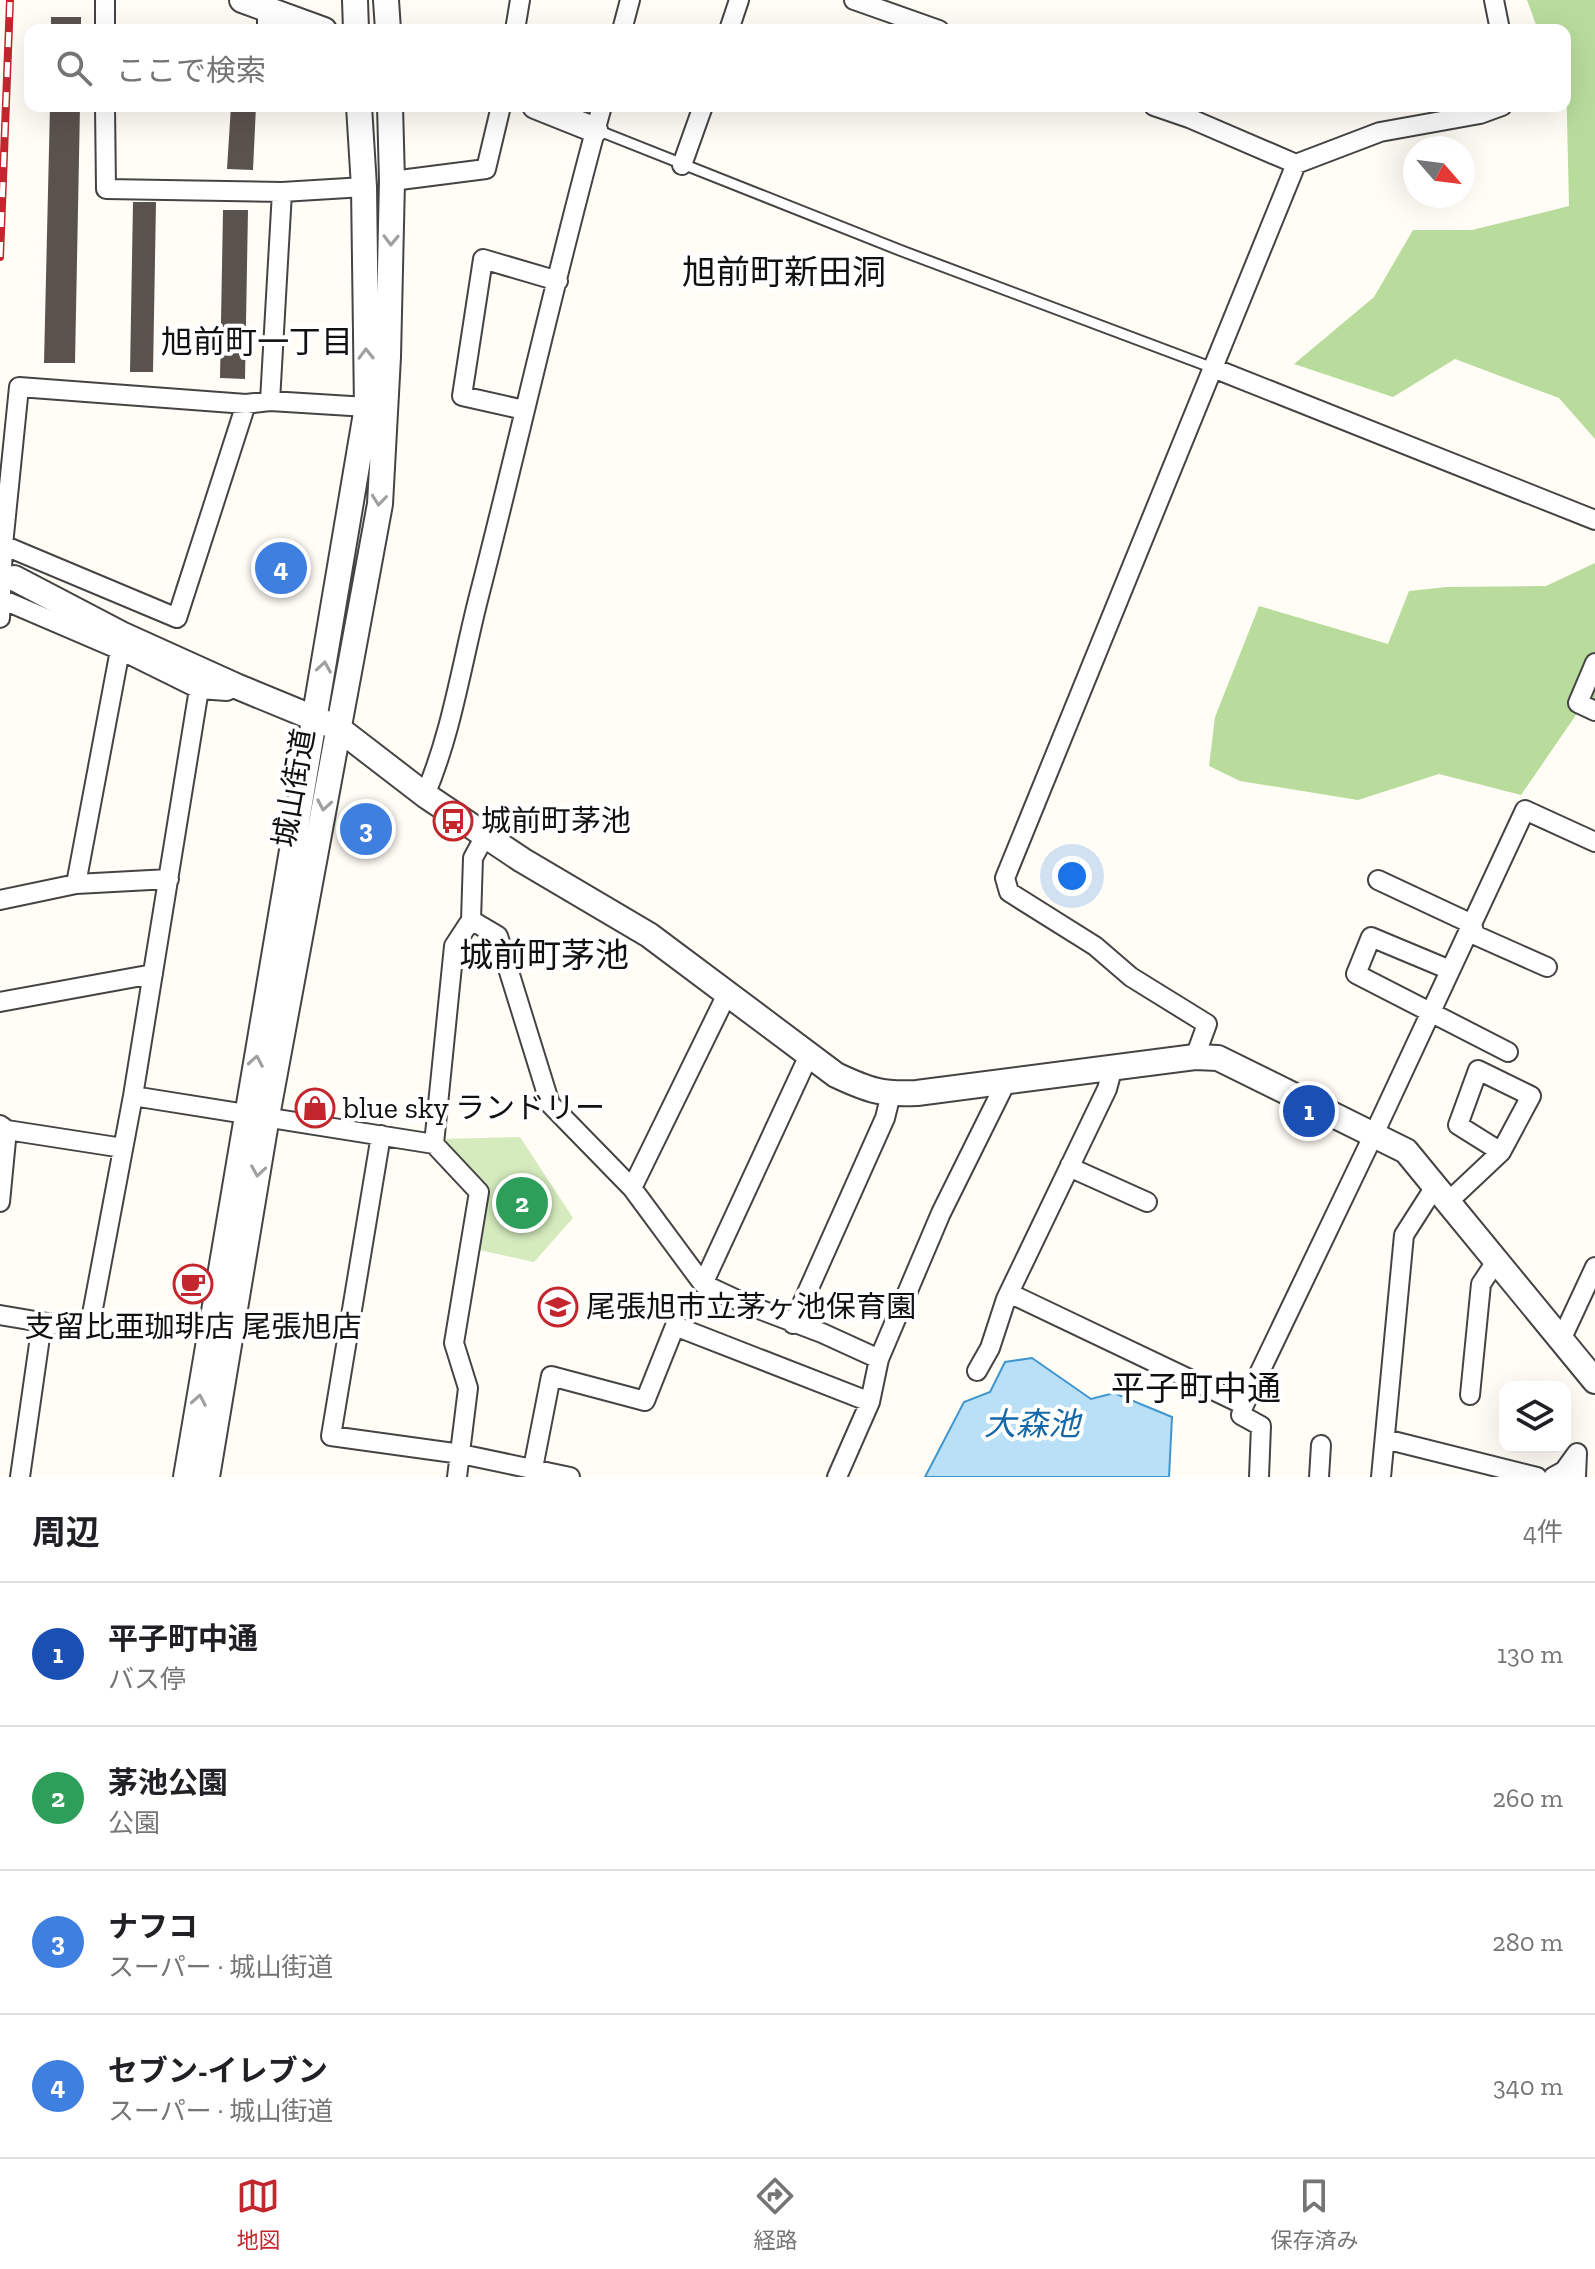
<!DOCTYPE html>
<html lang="ja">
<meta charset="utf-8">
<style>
body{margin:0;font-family:"Zilla Slab","Noto Sans JP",serif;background:#f2f2f2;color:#202124}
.controls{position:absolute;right:24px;bottom:24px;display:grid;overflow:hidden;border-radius:16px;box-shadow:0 8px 32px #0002}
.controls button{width:72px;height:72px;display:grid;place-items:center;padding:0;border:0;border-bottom:2px solid #e0e0e0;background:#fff;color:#202124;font:40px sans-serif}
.compass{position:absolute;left:1403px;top:136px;width:72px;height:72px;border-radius:50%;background:#fff;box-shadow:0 8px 32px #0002;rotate:118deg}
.you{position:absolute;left:1072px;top:876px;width:28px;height:28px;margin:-20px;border:6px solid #fff;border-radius:50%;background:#1a73e8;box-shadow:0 0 0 12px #1a73e833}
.badge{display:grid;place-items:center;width:52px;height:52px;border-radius:50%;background:#c4262e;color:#fff;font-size:26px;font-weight:700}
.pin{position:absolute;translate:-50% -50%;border:4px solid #fff;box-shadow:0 2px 8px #0006}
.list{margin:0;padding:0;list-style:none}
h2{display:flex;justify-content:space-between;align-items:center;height:104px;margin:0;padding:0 32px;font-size:34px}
h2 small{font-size:26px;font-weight:400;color:#757577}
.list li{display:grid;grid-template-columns:52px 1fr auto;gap:24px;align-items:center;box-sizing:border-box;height:144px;padding:0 32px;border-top:2px solid #e0e0e0}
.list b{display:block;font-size:30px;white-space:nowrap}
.list p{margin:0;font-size:26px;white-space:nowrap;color:#757577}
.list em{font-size:26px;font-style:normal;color:#757577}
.icon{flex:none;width:44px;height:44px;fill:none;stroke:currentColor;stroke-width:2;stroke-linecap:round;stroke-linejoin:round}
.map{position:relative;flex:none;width:1595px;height:1477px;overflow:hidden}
.search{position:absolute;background:#fff;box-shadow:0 8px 32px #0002;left:24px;right:24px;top:24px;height:88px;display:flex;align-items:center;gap:20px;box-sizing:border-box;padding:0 28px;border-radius:16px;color:#757577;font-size:30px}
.sheet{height:680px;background:#fff}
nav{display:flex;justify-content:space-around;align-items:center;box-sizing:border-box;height:112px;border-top:2px solid #e0e0e0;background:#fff;font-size:22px;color:#757577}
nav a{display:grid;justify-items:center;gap:4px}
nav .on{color:#c4262e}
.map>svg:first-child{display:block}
.green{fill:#d5ebbd}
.forest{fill:#b9dc9c}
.water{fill:#b9e0f7;stroke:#3f96cf;stroke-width:2}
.building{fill:#5a524d}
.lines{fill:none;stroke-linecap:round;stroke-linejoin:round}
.service-casing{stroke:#444;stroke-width:13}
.minor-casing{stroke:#444;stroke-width:22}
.tertiary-casing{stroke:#444;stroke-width:28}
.service{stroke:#fff;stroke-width:9}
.minor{stroke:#fff;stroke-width:18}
.tertiary{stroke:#fff;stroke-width:24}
.rail-casing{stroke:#c4262e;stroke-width:8}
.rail{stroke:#fff;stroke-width:5;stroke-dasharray:15;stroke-linecap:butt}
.oneway{stroke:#a0a0a0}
.labels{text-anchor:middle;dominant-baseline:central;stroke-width:8;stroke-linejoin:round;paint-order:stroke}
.street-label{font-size:30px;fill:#111;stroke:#fff}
.poi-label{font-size:30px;fill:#111;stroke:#fff;text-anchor:start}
.neighbourhood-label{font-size:32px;fill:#111;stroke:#fff}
.water-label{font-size:32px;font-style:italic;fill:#1768a6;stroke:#fff}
.quarter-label{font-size:34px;fill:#111;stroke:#fff}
</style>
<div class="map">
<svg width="1595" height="1477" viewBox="0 0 1595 1477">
<rect width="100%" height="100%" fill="#fffdf5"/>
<path class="green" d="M520,1137L573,1218L534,1262L475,1249L484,1188L440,1139Z"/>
<path class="forest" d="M1527,0H1595V439L1559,398L1455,359L1393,397L1294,364L1374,297L1413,230H1472L1569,206L1565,30H1538Z
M1595,563V719L1578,712L1521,795L1439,774L1358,800L1240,781L1209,766L1215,717L1259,606L1388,644L1409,591L1447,587L1546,586Z"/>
<path class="water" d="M1032,1358L1091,1399L1114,1393L1172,1417L1169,1477H925L964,1402L990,1392L1005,1362Z"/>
<path class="building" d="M51,17H81V30H51Z
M50,106H80L75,363H44Z
M231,106H256L253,170L227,169Z
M133,202H156L153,372H130Z
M223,210H248L245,379L220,378Z"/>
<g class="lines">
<g class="service-casing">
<path id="service" d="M597,130L902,251L1213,368"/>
</g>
<g class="minor-casing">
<path id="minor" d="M854,0L939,30
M1494,0L1500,30
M105,30V0
M267,30V10
M515,30L520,0
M622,30L630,0
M729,30L739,0
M105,106L106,189L282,192L364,187
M1154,106L1189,118L1296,164
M682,165L703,106
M392,181L486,169L501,106
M1213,368L1595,520
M270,401L282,192
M524,410L462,396L483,259L558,281
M3,545L177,618L246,404
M1,599L120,650L199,689L227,691L236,686
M0,618L3,545L19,387L246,404L270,401L367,407
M1595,663L1578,703L1595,711
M425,795C452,732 462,662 479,596C521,433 557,268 602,106
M1378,880L1472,924L1475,935L1547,967
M76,884L120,650
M0,900L76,884L169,879
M471,920L498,936L550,1104L632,1188L703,1284L748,1305L822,1333L879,1359
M1450,970L1371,937L1356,974L1508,1052
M0,1002L153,974
M1195,1057L1207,1024L1131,977L1095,946L1009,892L1005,878L1296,164L1380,132L1480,114L1502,106
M133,1096L434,1144L479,1192L454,1343L468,1388L457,1477
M0,1125L7,1130L123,1148
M381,1135L331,1436L461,1454L570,1477
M434,1144L454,946L471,920L473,858L485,836
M1070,1165L1078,1171L1147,1202
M632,1188L727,994
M1449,1201L1501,1152L1531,1096L1478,1070L1458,1125L1501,1152
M0,1202L7,1130
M703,1284L809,1055
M1009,1293L1244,1405
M0,1315L89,1330L133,1096L199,689
M793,1324L885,1118L891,1094
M1561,1340L1595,1267
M977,1371L990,1348L1006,1299L1107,1089L1110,1078L1109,1069
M1470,1395L1481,1284L1497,1260
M1385,1439L1537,1477
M533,1468L551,1376L645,1401L675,1326L870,1402
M20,1477L42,1323
M837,1477L870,1402L879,1359L941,1213L1006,1082
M1259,1477L1261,1426L1241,1415L1244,1405L1374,1134L1525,810L1595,842
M1319,1477L1321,1445
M1381,1477L1404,1235L1436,1185
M1553,1477L1564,1471L1577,1453L1576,1477"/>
</g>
<g class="tertiary-casing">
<path id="tertiary" d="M242,0L324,30
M355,0L356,30
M386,0L388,30
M535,106L595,130
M14,578L121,634L236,686L338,728L425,795L522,860L649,935L836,1075C868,1090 882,1095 917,1093L1195,1057L1218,1058L1406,1151L1595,1381
M186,1477L367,407L364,187L359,106
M207,1477L267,1116L380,504L388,357L392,181L390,106"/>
</g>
<use href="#service" class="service"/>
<use href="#minor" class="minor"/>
<use href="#tertiary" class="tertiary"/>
<g class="rail-casing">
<path id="rail" d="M0,257L10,0"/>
</g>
<use href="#rail" class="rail"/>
</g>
<defs><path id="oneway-chevron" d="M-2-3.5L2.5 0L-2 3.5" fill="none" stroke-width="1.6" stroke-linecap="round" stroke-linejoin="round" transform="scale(2)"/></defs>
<g class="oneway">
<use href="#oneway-chevron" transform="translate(391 240) rotate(91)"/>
<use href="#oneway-chevron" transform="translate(366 354) rotate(-91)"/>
<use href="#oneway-chevron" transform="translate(379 500) rotate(96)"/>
<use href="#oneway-chevron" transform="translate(324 667) rotate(-81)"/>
<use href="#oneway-chevron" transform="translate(324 805) rotate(100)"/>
<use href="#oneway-chevron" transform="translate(256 1061) rotate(-80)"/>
<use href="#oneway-chevron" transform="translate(258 1171) rotate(99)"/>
<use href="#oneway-chevron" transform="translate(199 1400) rotate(-80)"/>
</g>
<defs>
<g id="bus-ring" transform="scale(2)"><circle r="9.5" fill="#fff" stroke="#c4262e" stroke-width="1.5"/><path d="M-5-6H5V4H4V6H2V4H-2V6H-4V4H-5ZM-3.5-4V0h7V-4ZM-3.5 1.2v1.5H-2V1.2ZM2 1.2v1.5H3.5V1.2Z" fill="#c4262e"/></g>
<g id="shop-ring" transform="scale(2)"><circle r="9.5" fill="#fff" stroke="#c4262e" stroke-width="1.5"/><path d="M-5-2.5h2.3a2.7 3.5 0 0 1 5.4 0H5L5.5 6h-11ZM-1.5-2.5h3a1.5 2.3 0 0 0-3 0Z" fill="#c4262e"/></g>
<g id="cafe-ring" transform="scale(2)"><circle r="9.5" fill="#fff" stroke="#c4262e" stroke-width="1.5"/><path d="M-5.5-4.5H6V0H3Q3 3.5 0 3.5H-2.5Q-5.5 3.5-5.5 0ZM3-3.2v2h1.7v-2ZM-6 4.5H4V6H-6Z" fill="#c4262e"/></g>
<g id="school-ring" transform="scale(2)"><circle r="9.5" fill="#fff" stroke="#c4262e" stroke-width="1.5"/><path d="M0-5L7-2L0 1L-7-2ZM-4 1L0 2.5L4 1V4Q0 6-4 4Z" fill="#c4262e"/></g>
</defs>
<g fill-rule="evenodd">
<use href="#bus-ring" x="453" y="821"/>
<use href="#shop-ring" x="315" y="1108"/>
<use href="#cafe-ring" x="193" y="1284"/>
<use href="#school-ring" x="558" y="1307"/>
</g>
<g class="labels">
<g class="street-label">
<text transform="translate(294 788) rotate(-80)">城山街道</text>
</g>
<g class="poi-label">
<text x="481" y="821">城前町茅池</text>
<text x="343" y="1108">blue sky ランドリー</text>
<text x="586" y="1307">尾張旭市立茅ヶ池保育園</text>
<text x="193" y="1327" text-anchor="middle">支留比亜珈琲店 尾張旭店</text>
</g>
<g class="neighbourhood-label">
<text x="257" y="342">旭前町一丁目</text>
</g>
<g class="water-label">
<text x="1032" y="1424">大森池</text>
</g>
<g class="quarter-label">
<text x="784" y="272">旭前町新田洞</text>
<text x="544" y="955">城前町茅池</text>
<text x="1196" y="1388">平子町中通</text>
</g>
</g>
</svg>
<div class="controls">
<button><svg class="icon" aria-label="layers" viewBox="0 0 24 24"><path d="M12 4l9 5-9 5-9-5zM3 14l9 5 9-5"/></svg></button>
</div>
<svg class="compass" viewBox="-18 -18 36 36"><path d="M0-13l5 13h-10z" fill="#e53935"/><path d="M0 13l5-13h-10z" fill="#757577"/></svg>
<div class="you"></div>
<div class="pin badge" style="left:1309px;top:1111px;background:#1a4fb4">1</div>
<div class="pin badge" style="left:522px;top:1203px;background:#2e9e5b">2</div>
<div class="pin badge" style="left:366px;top:829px;background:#3f7fe0">3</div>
<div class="pin badge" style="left:281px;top:568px;background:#3f7fe0">4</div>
<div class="search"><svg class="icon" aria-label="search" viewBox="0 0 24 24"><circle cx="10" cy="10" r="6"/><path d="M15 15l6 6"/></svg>ここで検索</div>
</div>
<section class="sheet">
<h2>周辺<small>4件</small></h2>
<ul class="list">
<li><span class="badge" style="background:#1a4fb4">1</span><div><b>平子町中通</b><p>バス停</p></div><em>130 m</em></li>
<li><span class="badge" style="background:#2e9e5b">2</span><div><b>茅池公園</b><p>公園</p></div><em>260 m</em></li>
<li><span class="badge" style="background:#3f7fe0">3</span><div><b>ナフコ</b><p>スーパー · 城山街道</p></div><em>280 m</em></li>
<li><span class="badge" style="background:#3f7fe0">4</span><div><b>セブン-イレブン</b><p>スーパー · 城山街道</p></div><em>340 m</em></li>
</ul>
</section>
<nav>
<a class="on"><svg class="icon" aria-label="map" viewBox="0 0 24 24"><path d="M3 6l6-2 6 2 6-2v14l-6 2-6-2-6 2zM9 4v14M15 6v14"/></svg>地図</a>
<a><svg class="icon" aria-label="directions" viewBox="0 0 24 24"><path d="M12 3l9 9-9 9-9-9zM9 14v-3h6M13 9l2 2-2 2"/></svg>経路</a>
<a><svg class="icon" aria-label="saved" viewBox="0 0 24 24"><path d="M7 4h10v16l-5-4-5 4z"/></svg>保存済み</a>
</nav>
